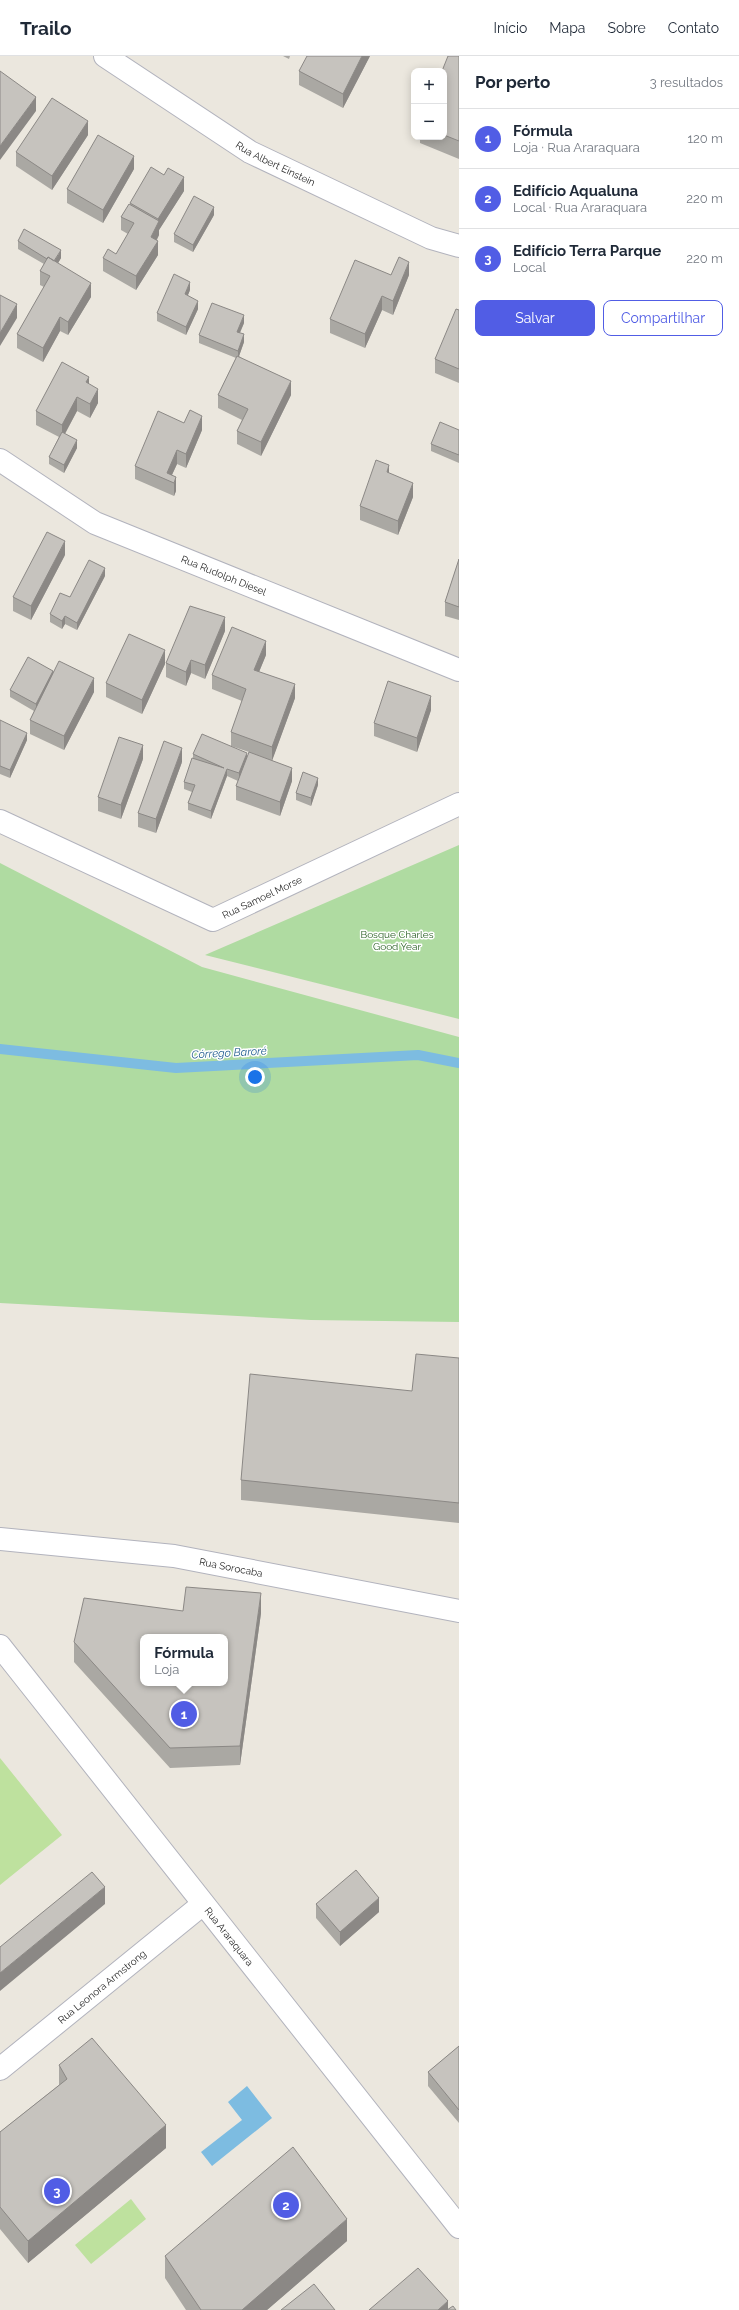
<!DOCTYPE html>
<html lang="pt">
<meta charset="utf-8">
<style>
body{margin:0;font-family:Raleway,sans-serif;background:#f2f2f3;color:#1f2937}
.controls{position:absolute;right:12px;top:12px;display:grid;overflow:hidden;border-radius:8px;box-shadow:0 2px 10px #0003}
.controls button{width:36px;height:36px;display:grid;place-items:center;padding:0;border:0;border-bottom:1px solid #e0e1e3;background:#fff;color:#1f2937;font:20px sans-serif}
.you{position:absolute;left:255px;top:1021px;width:14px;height:14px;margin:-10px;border:3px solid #fff;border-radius:50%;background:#1a73e8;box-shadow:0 0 0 6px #1a73e833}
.badge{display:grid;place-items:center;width:26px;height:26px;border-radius:50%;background:#515de5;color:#fff;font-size:13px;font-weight:700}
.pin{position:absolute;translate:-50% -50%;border:2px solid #fff;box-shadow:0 1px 4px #0006}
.popup{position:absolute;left:140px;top:1578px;width:88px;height:52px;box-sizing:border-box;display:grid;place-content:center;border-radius:8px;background:#fff;filter:drop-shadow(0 1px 3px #0005);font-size:13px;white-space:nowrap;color:#747a83}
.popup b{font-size:15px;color:#1f2937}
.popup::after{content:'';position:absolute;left:50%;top:100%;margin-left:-8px;border:8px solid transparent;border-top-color:#fff}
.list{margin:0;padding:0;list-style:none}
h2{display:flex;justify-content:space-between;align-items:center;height:52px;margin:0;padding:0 16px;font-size:17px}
h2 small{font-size:13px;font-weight:400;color:#747a83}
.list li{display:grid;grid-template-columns:26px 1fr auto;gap:12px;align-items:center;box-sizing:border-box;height:60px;padding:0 16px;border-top:1px solid #e0e1e3}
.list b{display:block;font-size:15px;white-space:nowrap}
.list p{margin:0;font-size:13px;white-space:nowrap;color:#747a83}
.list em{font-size:13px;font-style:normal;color:#747a83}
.actions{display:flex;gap:8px;padding:12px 16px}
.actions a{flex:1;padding:9px 0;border:1px solid #515de5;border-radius:8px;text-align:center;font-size:14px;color:#515de5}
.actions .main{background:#515de5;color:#fff}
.map{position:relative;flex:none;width:459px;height:2254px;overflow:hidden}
header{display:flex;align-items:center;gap:24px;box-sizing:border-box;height:56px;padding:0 20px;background:#fff;border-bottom:1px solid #e0e1e3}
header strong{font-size:19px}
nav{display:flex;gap:22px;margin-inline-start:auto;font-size:14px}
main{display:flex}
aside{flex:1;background:#fff}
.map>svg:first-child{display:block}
.green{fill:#afdba1}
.pitch{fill:#bee19e}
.water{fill:#7dbce1}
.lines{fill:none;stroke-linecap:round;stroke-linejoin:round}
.stream{stroke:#7dbce1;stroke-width:10}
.street-casing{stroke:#b2b3bd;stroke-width:24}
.street{stroke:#fff;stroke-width:22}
.wall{fill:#aaa8a3}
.shaded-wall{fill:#8b8885}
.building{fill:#c6c3be;stroke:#8b8885;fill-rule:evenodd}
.labels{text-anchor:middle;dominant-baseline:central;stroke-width:3;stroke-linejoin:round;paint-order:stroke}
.street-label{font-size:10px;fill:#2b2b2b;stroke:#fff}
.park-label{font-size:10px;fill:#295f23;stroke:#fff}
.water-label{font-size:11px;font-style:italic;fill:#1d5a8c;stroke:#fff}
</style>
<header>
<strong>Trailo</strong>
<nav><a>Início</a><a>Mapa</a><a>Sobre</a><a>Contato</a></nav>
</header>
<main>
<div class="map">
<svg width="459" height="2254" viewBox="0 0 459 2254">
<rect width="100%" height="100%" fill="#ebe7de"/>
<path class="green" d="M459,789V963L205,899Z
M0,807L202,911L459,981V1266L311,1264L0,1247Z"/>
<path class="pitch" d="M0,1702L62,1779L0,1829Z
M131,2143L146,2163L91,2208L75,2189Z"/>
<path class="water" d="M247,2030L272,2062L212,2110L201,2096L242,2064L228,2046Z"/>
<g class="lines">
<path class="stream" d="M0,993L176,1012L418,999L459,1007"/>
<g class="street-casing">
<g id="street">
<path id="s1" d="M105,0L250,96L431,182L459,190"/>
<path id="s2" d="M0,404L95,467L459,614"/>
<path id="s3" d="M0,765L213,864L459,748"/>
<path id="s4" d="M0,1483L174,1500L459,1555"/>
<path id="s5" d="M0,1590L459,2171"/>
<path id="s6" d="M0,2013L203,1848"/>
</g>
</g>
<use href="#street" class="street"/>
</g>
<path class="wall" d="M283,0H290L289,3Z
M370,0L343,52L299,29V15Z
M459,0V103L420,87V81H444V15Z
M88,79L52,134L16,110V96Z
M134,113L103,167L67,147V133Z
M184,135L159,174V179L157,184L158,199L136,234L103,215V202L116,198L128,178L121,174V161L130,148V147Z
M214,159L193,196L174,186V178Z
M18,185L61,202L58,207L91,241L68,279L60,275L43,306L17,292V278L44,231L40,229V215L44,208L18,193Z
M391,219H409L393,259L382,254L365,292L330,277V263Z
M190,234L188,239L198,253L186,279L157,265V257Z
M459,254V327L435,317V303Z
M244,267L240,277L244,286L239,300L291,339L261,400L237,388V375L242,364L218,352V339L236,302L199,287V279Z
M89,328L98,347L90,362L77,355L65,378L77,392L64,417L49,408V401L59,381L36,369V355Z
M184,367L202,374L186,412L177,408L172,419L176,435L174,440L135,423V410Z
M459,374V407L431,395V388Z
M389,417L413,441L398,479L360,464V450Z
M65,499L31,564L13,555V541Z
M459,503V564L445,560V546Z
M105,520L77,574L65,568L62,573L50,566V558L70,541Z
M225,575L205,623L191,617L186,630L166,621V607Z
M266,599L259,616L295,642L272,704L292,725L280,760L236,744V730L238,725L227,720L211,763L188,754V747L192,736L184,733V726L193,703V698L247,701L249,696L231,690V676L242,645L212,633V619Z
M165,608L142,658L106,641V627Z
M53,615L94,636L64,694L30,678V664L34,655L10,641V634Z
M431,654L417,696L374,680V667Z
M0,664L27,684L10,722L0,718Z
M143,703L121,763L98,755V741Z
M182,706L156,777L138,771V757Z
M318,729L311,750L296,744V737Z
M459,1302V1467L241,1444V1424L412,1335Z
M183,1555L261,1557L240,1709L170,1712L74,1606V1586Z
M316,1848L379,1856L340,1890L316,1862Z
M459,1990V2067L428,2030V2016Z
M59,2009L166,2092L28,2207L0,2173V2076L59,2029Z
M347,2185L267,2254H186L165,2222V2200Z"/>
<path class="shaded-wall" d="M362,0H370L343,52V38Z
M36,41V55L0,104V90Z
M88,65V79L52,134V120Z
M134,100V113L103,167V154Z
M184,121V135L159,174V179L151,194V181L158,167V163Z
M214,151V159L193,196V189Z
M158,185V199L136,234V220Z
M61,194V202L54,214V206Z
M409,206V219L393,259V245Z
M190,226V234L185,246V238Z
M91,227V241L68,279V266Z
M382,240V254L365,292V278Z
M198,245V253L186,279V271Z
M17,248V262L0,290V277Z
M244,259V267L237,283V276Z
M60,261V275L43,306V292Z
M244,278V286L238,303V295Z
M89,321V334L86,326Z
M291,325V339L261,400V386Z
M98,333V347L90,362V348Z
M77,341V355L62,383V369Z
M202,360V374L186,412V398Z
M77,384V392L64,417V409Z
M177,394V408L169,425L167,417Z
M389,409V423L387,416Z
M176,421V435L174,440V427Z
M413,427V441L398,479V465Z
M65,485V499L31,564V550Z
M105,512V520L77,574V567Z
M65,560V568L62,573V565Z
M225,561V575L205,623V609Z
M266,585V599L254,628V614Z
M165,594V608L142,658V644Z
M191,604V617L186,630V616Z
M53,615V623L36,656V648Z
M94,622V636L64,694V680Z
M295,628V642L272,705V691Z
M431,640V654L417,696V682Z
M27,677V684L10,722V714Z
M143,689V703L121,763V749Z
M182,692V706L156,777V763Z
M247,697V705L239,725V717Z
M292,712V725L280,760V746Z
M227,713V720L211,763V755Z
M318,722V729L311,750V742Z
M261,1537V1557L240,1709V1690Z
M105,1831V1848L0,1935V1917Z
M379,1842V1856L340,1890V1876Z
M166,2069V2092L28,2207V2185Z
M347,2163V2185L267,2254H242Z
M448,2245V2254H438Z"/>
<path class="building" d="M307,0H362L343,38L299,15Z
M448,0H459V85L444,79V15H442Z
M0,15L36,41L0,90Z
M52,42L88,65L52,120L16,96Z
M98,79L134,100L103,154L67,133Z
M151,111L164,119L168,112L184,121L158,163L130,147Z
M194,140L214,151L193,189L174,178Z
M129,148L159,165L151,181L158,185L136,220L103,202L108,193L116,198L134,167L121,161Z
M24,173L61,194L54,205L48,201L47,203L18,185Z
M48,201L91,227L68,266L60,261L43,292L17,278L50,220L40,215Z
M399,201L409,206L393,245L382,240L365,278L330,263L355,204L391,219Z
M174,218L190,226L185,238L198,245L186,271L157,257Z
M0,239L17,248L0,277Z
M212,247L244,259L237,276L244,278L238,295L199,279Z
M456,253L459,254V313L435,303Z
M237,300L291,325L261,386L237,375L248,353L218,339Z
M62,306L89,321L86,326L98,333L90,348L77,341L62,369L36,355Z
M190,354L202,360L186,398L177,394L167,417L176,421L174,427L135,410L158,355L184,367Z
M440,366L459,374V399L431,388Z
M62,376L77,384L64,409L49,401Z
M376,404L389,409L387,416L413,427L398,465L360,450Z
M47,476L65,485L31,550L13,541Z
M459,503V551L445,546Z
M89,504L105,512L77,567L65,560L62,565L50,558L60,537L70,541Z
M190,550L225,561L205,609L191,604L186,616L166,607Z
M232,571L266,585L254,614L295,628L272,691L231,676L246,633L212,619Z
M129,578L165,594L142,644L106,627Z
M28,601L53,615L36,648L10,634Z
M59,605L94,622L64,680L30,664Z
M388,625L431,640L417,682L374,667Z
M0,664L27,677L10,714L0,710Z
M202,678L247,697L239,717L227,713L211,755L188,747L195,729L184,726L192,702L224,712L193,698Z
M119,681L143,689L121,749L98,741Z
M164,685L182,692L156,763L138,757Z
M249,696L292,712L280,746L236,730Z
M303,716L318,722L311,742L296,737Z
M416,1298L459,1302V1447L241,1424L250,1318L412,1335Z
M186,1531L261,1537L240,1690L170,1692L74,1586L84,1542L183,1555ZM143,1581H225V1627H143Z
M356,1814L379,1842L340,1876L316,1848Z
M92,1816L105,1831L0,1917V1891Z
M92,1982L166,2069L28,2185L0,2151V2076L67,2023L59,2009Z
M459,1990V2054L428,2016Z
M293,2091L347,2163L242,2254H201L165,2200Z
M418,2212L448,2245L438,2254H369Z
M314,2228L335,2254H281Z
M453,2250L456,2254H447Z"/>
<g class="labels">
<g class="street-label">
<text stroke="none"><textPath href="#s1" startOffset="202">Rua Albert Einstein</textPath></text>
<text stroke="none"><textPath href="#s2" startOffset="253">Rua Rudolph Diesel</textPath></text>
<text stroke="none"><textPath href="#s3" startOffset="289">Rua Samoel Morse</textPath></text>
<text stroke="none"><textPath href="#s4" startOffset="233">Rua Sorocaba</textPath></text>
<text stroke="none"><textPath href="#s5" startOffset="370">Rua Araraquara</textPath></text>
<text stroke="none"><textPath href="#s6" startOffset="131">Rua Leonora Armstrong</textPath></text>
</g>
<g class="park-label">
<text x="397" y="878">Bosque Charles<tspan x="397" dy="12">Good Year</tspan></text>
</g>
<g class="water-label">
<text transform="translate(229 997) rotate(-3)">Córrego Baroré</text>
</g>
</g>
</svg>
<div class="controls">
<button>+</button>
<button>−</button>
</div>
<div class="you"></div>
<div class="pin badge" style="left:184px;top:1658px">1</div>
<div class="popup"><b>Fórmula</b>Loja</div>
<div class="pin badge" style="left:286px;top:2149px">2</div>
<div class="pin badge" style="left:57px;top:2135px">3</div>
</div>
<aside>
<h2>Por perto<small>3 resultados</small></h2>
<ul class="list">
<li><span class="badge">1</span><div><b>Fórmula</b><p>Loja · Rua Araraquara</p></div><em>120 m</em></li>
<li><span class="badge">2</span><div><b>Edifício Aqualuna</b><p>Local · Rua Araraquara</p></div><em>220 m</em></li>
<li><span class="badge">3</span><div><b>Edifício Terra Parque</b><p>Local</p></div><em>220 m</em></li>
</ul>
<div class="actions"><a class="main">Salvar</a><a>Compartilhar</a></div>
</aside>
</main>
